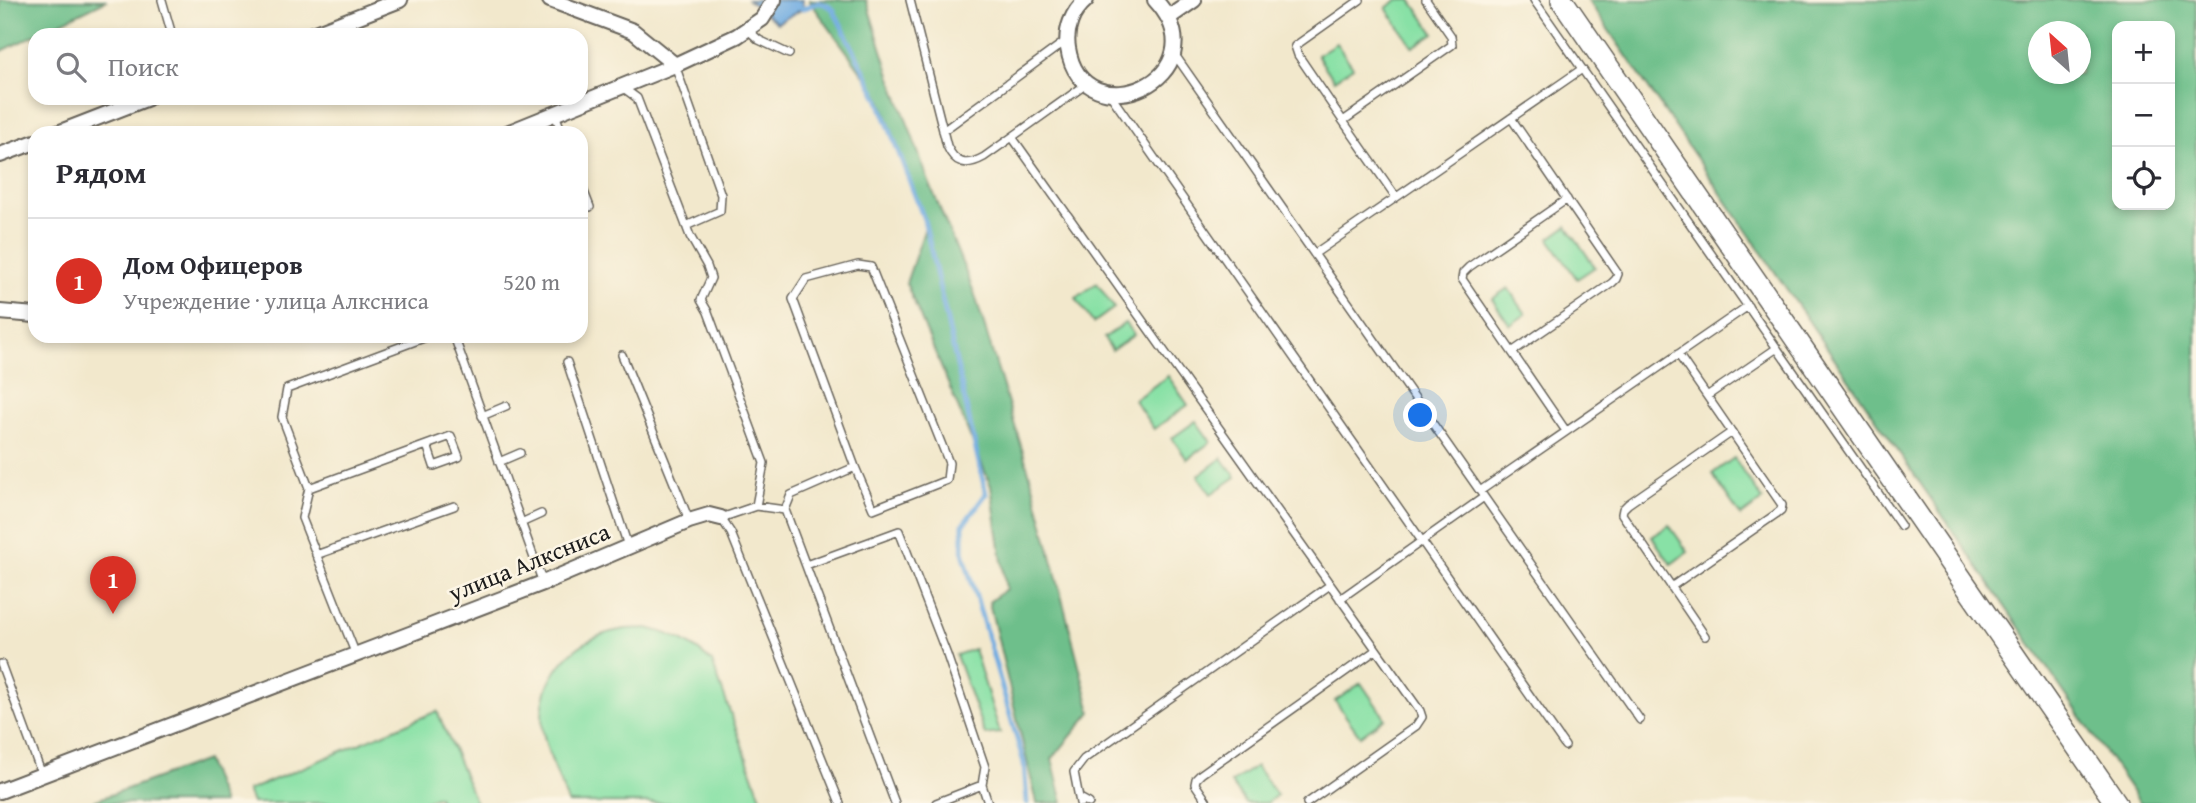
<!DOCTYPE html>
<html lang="ru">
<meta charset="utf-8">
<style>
body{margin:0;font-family:"Gentium Book Plus",serif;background:#f7f7f7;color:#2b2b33}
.controls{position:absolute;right:21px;top:21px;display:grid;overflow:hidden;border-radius:14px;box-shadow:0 4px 10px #0003}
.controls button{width:63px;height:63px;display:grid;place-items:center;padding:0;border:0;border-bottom:2px solid #e1e1e2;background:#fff;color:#2b2b33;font:35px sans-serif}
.compass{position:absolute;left:2028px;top:21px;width:63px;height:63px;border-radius:50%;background:#fff;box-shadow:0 4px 10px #0003;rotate:333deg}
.you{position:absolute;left:1421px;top:416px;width:24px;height:24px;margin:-18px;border:5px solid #fff;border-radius:50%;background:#1a73e8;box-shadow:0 0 0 10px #1a73e833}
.badge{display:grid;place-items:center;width:46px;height:46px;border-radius:50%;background:#d93025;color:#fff;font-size:23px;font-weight:700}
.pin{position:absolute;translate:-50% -58px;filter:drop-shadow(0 2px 4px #0008)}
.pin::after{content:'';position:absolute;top:37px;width:24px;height:21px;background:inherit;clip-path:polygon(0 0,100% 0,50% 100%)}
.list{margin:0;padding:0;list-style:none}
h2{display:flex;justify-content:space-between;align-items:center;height:91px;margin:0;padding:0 28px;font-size:30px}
h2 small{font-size:23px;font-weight:400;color:#7c7c81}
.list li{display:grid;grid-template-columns:46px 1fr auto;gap:21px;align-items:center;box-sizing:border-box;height:126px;padding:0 28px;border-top:2px solid #e1e1e2}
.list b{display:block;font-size:26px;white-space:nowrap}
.list p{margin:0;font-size:23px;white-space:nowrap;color:#7c7c81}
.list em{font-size:23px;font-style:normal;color:#7c7c81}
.icon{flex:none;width:38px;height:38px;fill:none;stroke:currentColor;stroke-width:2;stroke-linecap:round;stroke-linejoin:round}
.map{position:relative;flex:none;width:2196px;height:803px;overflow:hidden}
.search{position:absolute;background:#fff;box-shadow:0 4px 10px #0003;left:28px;top:28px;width:560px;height:77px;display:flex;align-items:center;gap:18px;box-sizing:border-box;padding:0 24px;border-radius:21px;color:#7c7c81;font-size:26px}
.panel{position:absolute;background:#fff;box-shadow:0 4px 10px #0003;left:28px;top:126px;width:560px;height:217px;border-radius:21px}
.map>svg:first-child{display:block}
.green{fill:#88e1a6;stroke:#527e61;stroke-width:2}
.forest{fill:#6ebf8b;stroke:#456e54;stroke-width:2;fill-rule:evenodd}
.water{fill:#70ace1;stroke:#46647e;stroke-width:2}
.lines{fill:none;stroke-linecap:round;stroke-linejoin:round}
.stream{stroke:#70ace1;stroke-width:5}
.lane-casing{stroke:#67635a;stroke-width:10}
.street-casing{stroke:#67635a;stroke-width:18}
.secondary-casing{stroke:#67635a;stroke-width:24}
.lane{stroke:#fff;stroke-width:7}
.street{stroke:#fff;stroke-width:14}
.secondary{stroke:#fff;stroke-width:21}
.labels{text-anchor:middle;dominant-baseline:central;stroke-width:5;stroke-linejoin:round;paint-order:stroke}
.street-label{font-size:24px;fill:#1c1c1c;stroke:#fcf5e5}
</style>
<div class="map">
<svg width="2196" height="803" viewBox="0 0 2196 803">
<rect width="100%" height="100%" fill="#fcf5e5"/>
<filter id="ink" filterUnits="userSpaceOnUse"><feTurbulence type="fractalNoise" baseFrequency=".0143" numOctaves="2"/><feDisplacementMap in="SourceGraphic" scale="14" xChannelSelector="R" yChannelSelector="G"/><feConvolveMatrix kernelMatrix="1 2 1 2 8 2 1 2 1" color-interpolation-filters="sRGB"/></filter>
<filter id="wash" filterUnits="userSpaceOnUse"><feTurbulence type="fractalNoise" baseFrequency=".00686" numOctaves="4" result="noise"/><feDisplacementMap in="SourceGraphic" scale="28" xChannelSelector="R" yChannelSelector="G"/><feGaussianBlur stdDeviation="1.57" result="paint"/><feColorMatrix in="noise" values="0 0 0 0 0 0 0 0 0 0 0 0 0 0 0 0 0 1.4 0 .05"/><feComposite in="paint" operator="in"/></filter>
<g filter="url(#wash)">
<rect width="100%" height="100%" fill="#f2e8cc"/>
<path class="green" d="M1397,0H1411L1434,33L1413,47L1386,8Z
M1336,43L1353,67L1334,80L1317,55Z
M1567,226L1595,267L1577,279L1549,239Z
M1097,283L1114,308L1093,323L1076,298Z
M1508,288L1526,314L1510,325L1492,299Z
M1125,323L1134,335L1112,350L1104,338Z
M1168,376L1188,405L1154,429L1134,400Z
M1196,421L1211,442L1187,459L1172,438Z
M1222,458L1236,477L1211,494L1198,476Z
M1734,458L1763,500L1741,516L1712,474Z
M1669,525L1688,552L1671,564L1652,537Z
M647,628C675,635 691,643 712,662L763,803H568C561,782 546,752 543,731C536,681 570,639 620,630C628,628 638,629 647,628Z
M974,649L1000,733L985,735L956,655Z
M1361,683L1385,718L1360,736L1335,701Z
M437,711L476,803H441L438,796L421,803H252L247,791Z
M1256,766L1277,795L1267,803H1246L1231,783Z"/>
<path class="forest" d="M0,0H107L0,52Z
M809,0H866L889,72L929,182L974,292L1033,485L1091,712L1052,759L1063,803H1037L989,602L1006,589L991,486L906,283L926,225L880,97Z
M1588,0H2196V803H2140ZM2117,26H2170V205H2117ZM2038,32H2080V74H2038Z
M206,760L223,803H88Z"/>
<path class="water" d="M748,0H802L803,9L777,23Z"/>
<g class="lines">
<path class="stream" d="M799,7L803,9C817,2 820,0 833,9L878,98L924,219L986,494L963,525V552L1024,763L1027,803"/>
</g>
</g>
<g filter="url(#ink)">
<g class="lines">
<g class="lane-casing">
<path id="lane" d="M162,0L172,35
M910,0L947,146C955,164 966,167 984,157L1088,83
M1534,0L1901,526
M747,29L759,40L789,54
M1173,52L1640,720
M675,65L721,195L720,211L686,226
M622,87L637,98L690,236L707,266L711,278L701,300L708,312L764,463L756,506
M1109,93L1565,746
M555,114L562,133
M1511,118L1618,274L1616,279L1612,283L1512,352
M1343,121L1298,55L1295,46L1360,0
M943,131L1067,40
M1012,137L1420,711L1422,717L1416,726L1307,803
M581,184L590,207
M1396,197L1343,121L1452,45L1451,36L1426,0
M1314,254L1582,69
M448,336H454L543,583
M622,355L689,520
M567,362L628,546
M1707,396L1777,348
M482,416L506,406
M1566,431L1462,279L1463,273L1469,267L1567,199
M499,462L520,453
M309,488L451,436L459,457L434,466L427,445
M1480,491L1748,306
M785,510L791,495L855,467L793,299L806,279L858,265L871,267L949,463L947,480L873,509L855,467
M521,523L541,514
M316,555L454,506
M806,565L899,531L947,655L985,767L982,785L936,803
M1671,587L1776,514L1781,510L1782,505L1678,354
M1340,599L1484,497
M1705,636L1622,514L1623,509L1628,504L1732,432
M356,655L302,518L309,488L282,417L287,389L429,336
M1,664L42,775
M982,785L988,803
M1080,798L1089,803
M840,803L731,533L721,518L756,506L785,510L895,803
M1080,803L1074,772L1084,759L1330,585
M1208,803L1195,784L1196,779L1201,774L1376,650"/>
</g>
<g class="street-casing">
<path id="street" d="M550,0L633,31L675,65
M1086,0C1072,12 1065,30 1068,48C1082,139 1226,77 1155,0
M1168,18L1194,0
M310,35L400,0
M58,133L148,98
M507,133L675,65L737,36L762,19L774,0
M0,155L35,142
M0,312L35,315
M0,791L543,583L689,521L709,515L721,518"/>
</g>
<g class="secondary-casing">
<path id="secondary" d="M1562,0L2116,803"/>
</g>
<use href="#lane" class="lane"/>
<use href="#street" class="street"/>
<use href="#secondary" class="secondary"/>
</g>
</g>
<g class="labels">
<g class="street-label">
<text transform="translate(529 562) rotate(-22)">улица Алксниса</text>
</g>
</g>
</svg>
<div class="controls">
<button>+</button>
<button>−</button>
<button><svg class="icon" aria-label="locate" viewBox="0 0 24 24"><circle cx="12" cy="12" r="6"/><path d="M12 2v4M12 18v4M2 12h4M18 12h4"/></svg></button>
</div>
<svg class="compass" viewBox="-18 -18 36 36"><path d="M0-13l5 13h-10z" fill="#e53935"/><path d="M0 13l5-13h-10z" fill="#7c7c81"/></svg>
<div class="you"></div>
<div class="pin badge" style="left:113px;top:614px">1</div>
<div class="search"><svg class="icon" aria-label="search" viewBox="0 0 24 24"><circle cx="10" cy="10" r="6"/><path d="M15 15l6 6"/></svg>Поиск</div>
<section class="panel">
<h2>Рядом<small></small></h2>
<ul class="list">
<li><span class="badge">1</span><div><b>Дом Офицеров</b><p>Учреждение · улица Алксниса</p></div><em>520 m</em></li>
</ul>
</section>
</div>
